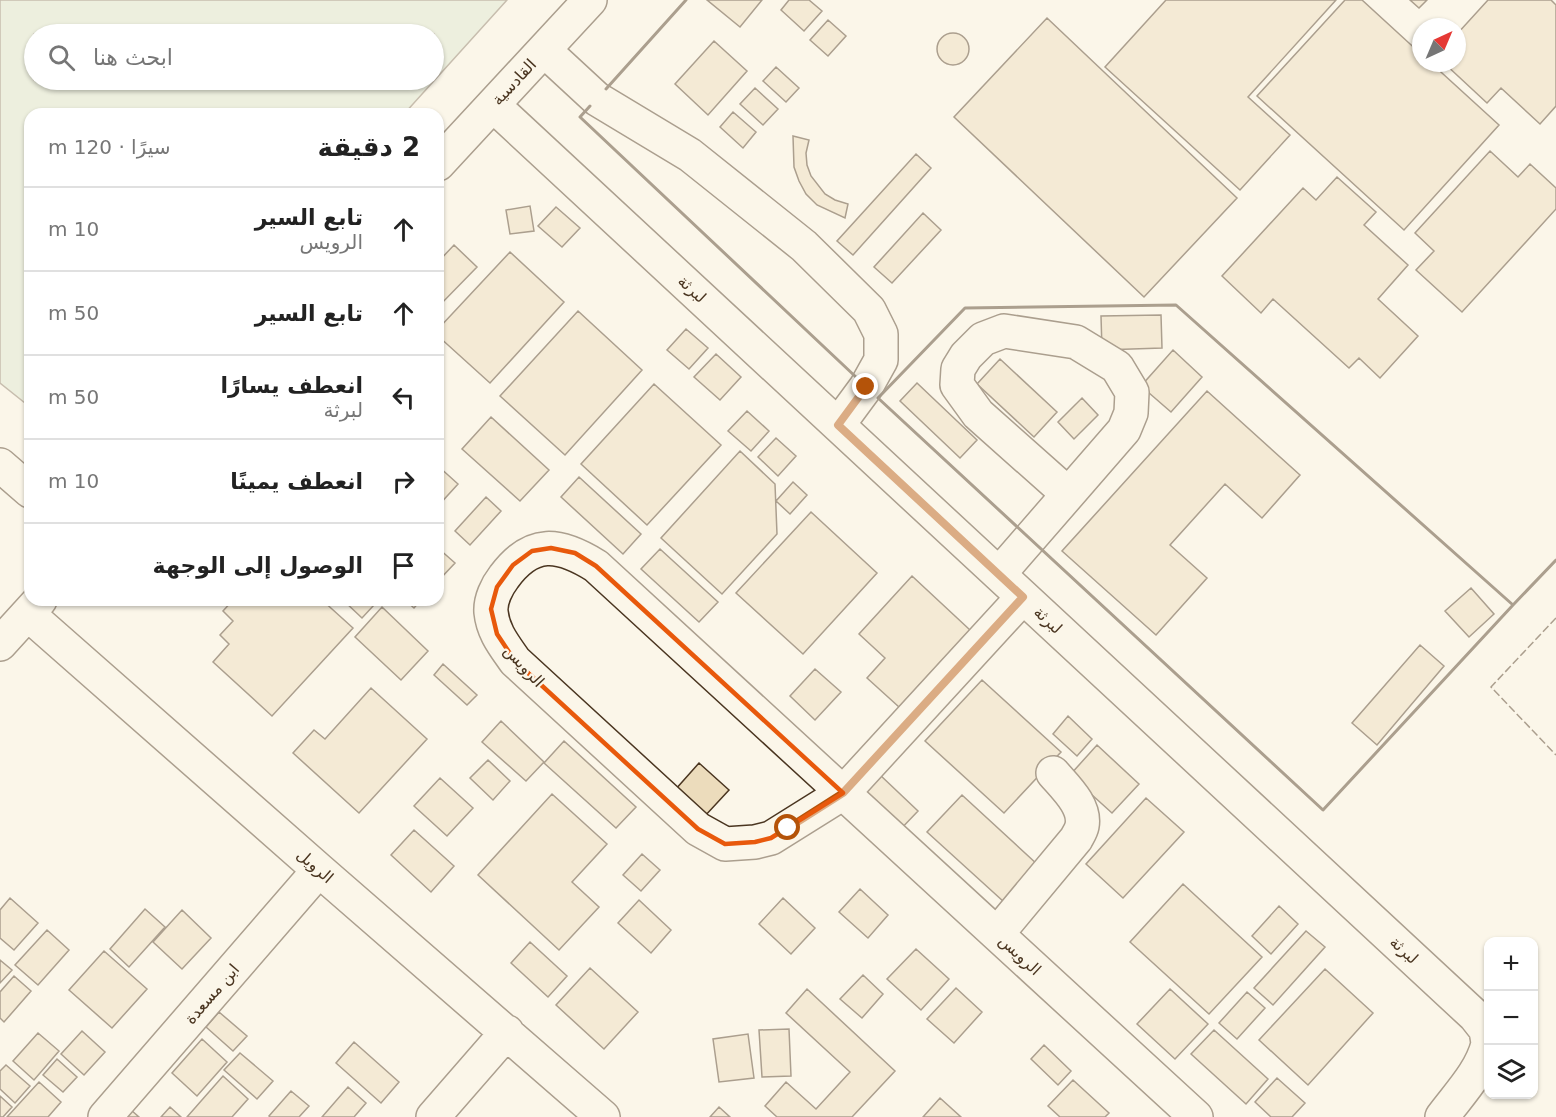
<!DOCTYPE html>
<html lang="ar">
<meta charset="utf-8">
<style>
body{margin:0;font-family:"DejaVu Sans",Vazirmatn,sans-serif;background:#f2f2f2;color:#222;direction:rtl}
.controls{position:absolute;right:18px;bottom:18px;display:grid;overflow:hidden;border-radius:12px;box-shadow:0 2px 4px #0004}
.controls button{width:54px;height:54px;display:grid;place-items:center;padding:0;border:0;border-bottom:2px solid #e0e0e0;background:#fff;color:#222;font:30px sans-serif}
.compass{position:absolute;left:1412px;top:18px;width:54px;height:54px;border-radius:50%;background:#fff;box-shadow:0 2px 4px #0004;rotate:44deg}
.stop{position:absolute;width:18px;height:18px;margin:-14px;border:4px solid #b45309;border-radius:50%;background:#fff}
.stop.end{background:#b45309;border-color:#fff;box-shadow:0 2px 6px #0008}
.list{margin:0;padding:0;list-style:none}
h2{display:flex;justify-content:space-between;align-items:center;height:78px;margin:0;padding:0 24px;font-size:26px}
h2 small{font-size:20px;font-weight:400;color:#767676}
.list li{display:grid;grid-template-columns:39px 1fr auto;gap:18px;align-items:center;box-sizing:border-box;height:84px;padding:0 24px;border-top:2px solid #e0e0e0}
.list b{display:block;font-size:22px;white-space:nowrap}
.list p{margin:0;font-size:20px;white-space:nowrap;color:#767676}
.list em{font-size:20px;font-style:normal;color:#767676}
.icon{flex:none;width:33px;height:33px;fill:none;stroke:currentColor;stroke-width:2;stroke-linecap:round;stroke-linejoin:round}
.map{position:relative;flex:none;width:1556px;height:1117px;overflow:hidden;direction:ltr}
.search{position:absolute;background:#fff;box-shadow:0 2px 4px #0004;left:24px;top:24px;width:420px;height:66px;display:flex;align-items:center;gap:15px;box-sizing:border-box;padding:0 21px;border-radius:33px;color:#767676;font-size:22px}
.panel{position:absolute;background:#fff;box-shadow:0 2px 4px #0004;left:24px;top:108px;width:420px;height:498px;border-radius:18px;direction:rtl}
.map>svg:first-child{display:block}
.green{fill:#dce7d0;stroke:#887966;stroke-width:1.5;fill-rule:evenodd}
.building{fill:#ecdcbc;stroke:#4a3520;stroke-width:1.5}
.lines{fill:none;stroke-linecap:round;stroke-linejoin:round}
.minor-casing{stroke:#4a3520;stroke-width:36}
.minor{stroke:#fbf6e9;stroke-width:33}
.fence{stroke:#4a3520;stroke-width:1.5;stroke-dasharray:8 3;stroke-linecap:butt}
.wall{stroke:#4a3520;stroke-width:3}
.route{stroke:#b45309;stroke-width:8}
.marked{fill:none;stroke:#e8590c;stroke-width:4.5;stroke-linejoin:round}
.labels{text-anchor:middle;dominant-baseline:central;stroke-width:4.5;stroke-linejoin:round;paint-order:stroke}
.street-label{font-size:16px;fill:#4a3520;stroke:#fbf6e9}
</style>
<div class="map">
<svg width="1556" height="1117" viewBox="0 0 1556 1117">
<rect width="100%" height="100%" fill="#fbf6e9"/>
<path class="green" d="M0,0H507L404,114H30V407L0,383ZM34,34H434V80H34Z"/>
<path class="building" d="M707,0H762L740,27Z
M789,0H809L822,11L804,31L781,10Z
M1166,0H1336L1248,97L1290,135L1240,190L1105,67Z
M1345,0H1362L1421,54V63H1431L1499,125L1404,230L1257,96Z
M1410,0H1427L1419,8Z
M1488,0H1551L1556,5V106L1540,124L1501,88L1487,103L1444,63H1457V34Z
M1047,18L1237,198L1144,297L954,117Z
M828,20L846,36L828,56L810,40Z
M937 49a16 16 0 1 1 32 0a16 16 0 1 1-32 0Z
M714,41L747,71L708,115L675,84Z
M776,67L799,88L786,102L763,81Z
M755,88L778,109L763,125L740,104Z
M733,112L756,132L743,148L720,127Z
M793,136L809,140L806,153L807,165L811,176L825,194L835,200L848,204L845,218L817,205L806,194L799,181L794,167Z
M1490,151L1518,177L1530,164L1556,188V209L1462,312L1416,270L1434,251L1415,233Z
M916,154L931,168L853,255L837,241Z
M1337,177L1376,212L1364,225L1408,265L1378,299L1418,336L1380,378L1359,358L1349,368L1273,299L1261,313L1222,276L1303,188L1316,200Z
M530,206L534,231L510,234L506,210Z
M556,207L580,228L562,247L538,226Z
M923,213L941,230L892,283L874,267Z
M454,245L477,267L438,307V262Z
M510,252L564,302L490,383L438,336V329Z
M578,311L642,370L565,455L500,396Z
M1161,315L1162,348L1102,350L1101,316Z
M686,329L708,348L689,369L667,350Z
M1173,350L1202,377L1171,412L1141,386Z
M716,354L741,377L720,400L694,377Z
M1000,359L1057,412L1034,437L977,384Z
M917,383L977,440L960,458L900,401Z
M654,384L721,445L647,525L581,464Z
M1207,391L1300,475L1262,518L1225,484L1170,545L1207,578L1156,635L1062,551Z
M1082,398L1098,415L1074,439L1058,422Z
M747,411L769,431L751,451L728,431Z
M491,417L549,470L520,501L462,449Z
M776,438L796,456L778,476L758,457Z
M740,451L775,484L777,534L722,594L661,538Z
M438,466L458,484L438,506Z
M579,477L641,534L623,554L561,497Z
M793,482L807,495L790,514L776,501Z
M486,497L501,511L470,545L455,531Z
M811,512L877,573L803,654L736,593Z
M438,548L455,563L438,581Z
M660,549L718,602L699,622L641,569Z
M912,576L970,630L899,707L867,678L885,658L859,634Z
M1471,588L1494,614L1469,637L1445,611Z
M233,600H322L353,628L272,716L213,662L229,644L220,635L233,621L223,611Z
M343,600H369L374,605L362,618Z
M405,600H421L414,608Z
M382,607L428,651L401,680L355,637Z
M1420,645L1444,666L1377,745L1352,723Z
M443,664L477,695L467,705L434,675Z
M815,669L841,692L815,720L790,696Z
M982,680L1061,752L1004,813L925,741Z
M371,688L427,739L359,813L293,753L314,730L325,739Z
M1068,716L1092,739L1077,756L1053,734Z
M501,721L544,762L526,781L482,742Z
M564,741L636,807L616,828L544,763Z
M1097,745L1139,784L1112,813L1070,775Z
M488,760L510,781L493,800L470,778Z
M699,763L729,790L704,817L675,790Z
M879,774L918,811L896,834L857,798Z
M440,778L473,808L447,836L414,806Z
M552,794L607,844L572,882L599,907L559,950L478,875Z
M962,795L1038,865L1004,902L927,832Z
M1146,798L1184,832L1123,898L1086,864Z
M414,830L454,866L431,892L391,855Z
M642,854L660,870L641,891L623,875Z
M1183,884L1262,957L1209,1014L1130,942Z
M860,889L888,915L868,938L839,912Z
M10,898L38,923L14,950L0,938V910Z
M783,898L815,928L791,954L759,924Z
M639,900L671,930L651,953L618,923Z
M1279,906L1298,924L1271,954L1252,936Z
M145,909L165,927L129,967L110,949Z
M182,910L211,938L182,969L153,942Z
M47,930L69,950L38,985L15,965Z
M1306,931L1325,947L1273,1005L1254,988Z
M530,942L567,976L548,997L511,963Z
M916,949L949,979L921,1010L887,979Z
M104,951L147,989L112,1028L69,990Z
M0,960L12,970L0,983Z
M590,968L638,1012L604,1049L556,1005Z
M1325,969L1373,1013L1308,1085L1259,1040Z
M863,975L883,994L862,1018L840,999Z
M14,976L31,991L4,1022L0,1018V992Z
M956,988L982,1012L954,1043L927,1019Z
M807,989L895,1071L852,1117H777L765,1106L786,1082L816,1109L850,1072L786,1013Z
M1170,989L1208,1024L1175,1059L1137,1024Z
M1247,992L1265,1008L1237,1039L1219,1023Z
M219,1012L247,1036L233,1051L206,1027Z
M789,1029L791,1076L762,1077L759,1030Z
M1214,1030L1268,1079L1246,1104L1191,1054Z
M82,1031L105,1052L84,1075L61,1054Z
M38,1033L59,1051L34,1080L13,1061Z
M748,1034L754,1078L719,1082L713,1039Z
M202,1039L227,1062L197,1096L172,1073Z
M354,1042L399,1082L381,1103L336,1063Z
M1044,1045L1071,1071L1058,1085L1031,1059Z
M240,1053L273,1081L257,1099L224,1070Z
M57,1059L77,1077L63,1092L43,1075Z
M6,1065L30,1086L15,1103L0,1089V1071Z
M223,1076L248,1099L232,1117H187Z
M1277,1078L1305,1103L1292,1117H1271L1255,1102Z
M1073,1080L1109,1113L1105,1117H1060L1048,1106Z
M39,1082L61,1102L48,1117H7Z
M348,1087L366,1103L354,1117H322Z
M291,1091L309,1106L299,1117H270L269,1116Z
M0,1096L12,1107L3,1117H0Z
M940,1098L961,1117H923Z
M170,1107L181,1117H161Z
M719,1107L730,1117H710Z
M131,1110L139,1117H124Z"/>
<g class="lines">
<g class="minor-casing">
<path id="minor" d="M544,50L597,99L690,155L804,246L869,310L881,334V360L866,387L838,425
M493,105L1475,1016L1486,1030L1488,1043
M438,164L590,0
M0,465L30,491
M999,574L1124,430L1131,413L1132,392L1117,367L1076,342L1004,331L983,339L966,356L958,369L957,385L978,414L1068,494
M1023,597L843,793L771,838L755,842L725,844L698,829L515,661C504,645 493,632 491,612C490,600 497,586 504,577C532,539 559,543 596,566L1196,1117
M28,614L319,870L603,1117
M0,644L40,600
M997,934L1076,839C1078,835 1081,831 1082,826C1086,806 1065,787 1053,773
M105,1117L319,870
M433,1117L507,1032
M1442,1117C1459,1094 1481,1072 1488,1044"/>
</g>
<use href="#minor" class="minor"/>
<path class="fence" d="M1556,618L1491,687L1556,755"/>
<path class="wall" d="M606,89L686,0
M590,106L580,117L857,378
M1176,305L1513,605L1323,810L878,398L965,308Z
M1513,605L1556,560"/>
</g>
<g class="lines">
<path class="route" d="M788,828L843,793L1023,597L838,425L866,387"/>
</g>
<path d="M0 0H1556V1117H0ZM551,548L575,553L596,566L843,793L771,838L755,842L725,844L698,829L515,661L497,634L491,609L497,587L513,565L532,551Z" fill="#fbf6e9" fill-opacity=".55" fill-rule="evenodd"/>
<path class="marked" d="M551,548L575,553L596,566L843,793L771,838L755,842L725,844L698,829L515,661L497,634L491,609L497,587L513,565L532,551Z"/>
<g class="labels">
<g class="street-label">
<text transform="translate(514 82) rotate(-47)">القادسية</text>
<text transform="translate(692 289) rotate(43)">لبرثة</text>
<text transform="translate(1048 620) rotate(43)">لبرثة</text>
<text transform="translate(524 666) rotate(47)">الرويس</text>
<text transform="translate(315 866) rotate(41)">الرويل</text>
<text transform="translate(1404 950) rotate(43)">لبرثة</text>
<text transform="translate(1020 955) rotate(43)">الرويس</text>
<text transform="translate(212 994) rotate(-49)">ابن مسعدة</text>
</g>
</g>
</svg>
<div class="controls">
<button>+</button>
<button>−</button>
<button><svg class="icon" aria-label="layers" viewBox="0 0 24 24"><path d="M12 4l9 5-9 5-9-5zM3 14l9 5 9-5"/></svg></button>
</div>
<svg class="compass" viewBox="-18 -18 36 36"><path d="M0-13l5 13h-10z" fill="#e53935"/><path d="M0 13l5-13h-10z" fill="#767676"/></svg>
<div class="stop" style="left:788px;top:828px"></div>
<div class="stop end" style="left:866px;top:387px"></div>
<div class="search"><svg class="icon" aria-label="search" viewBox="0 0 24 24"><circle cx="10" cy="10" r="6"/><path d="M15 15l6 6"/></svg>ابحث هنا</div>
<section class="panel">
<h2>2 دقيقة<small>سيرًا · 120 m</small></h2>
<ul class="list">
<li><svg class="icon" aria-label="ahead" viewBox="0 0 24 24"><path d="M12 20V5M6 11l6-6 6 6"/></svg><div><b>تابع السير</b><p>الرويس</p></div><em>10 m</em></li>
<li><svg class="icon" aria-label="ahead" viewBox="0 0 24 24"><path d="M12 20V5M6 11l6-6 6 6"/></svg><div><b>تابع السير</b></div><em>50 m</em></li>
<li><svg class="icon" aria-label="left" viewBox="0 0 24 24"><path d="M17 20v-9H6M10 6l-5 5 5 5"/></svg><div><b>انعطف يسارًا</b><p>لبرثة</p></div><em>50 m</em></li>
<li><svg class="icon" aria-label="right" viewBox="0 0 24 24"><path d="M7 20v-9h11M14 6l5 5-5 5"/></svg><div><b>انعطف يمينًا</b></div><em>10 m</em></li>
<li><svg class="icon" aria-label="arrive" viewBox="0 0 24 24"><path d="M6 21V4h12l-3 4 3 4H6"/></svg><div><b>الوصول إلى الوجهة</b></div></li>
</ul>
</section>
</div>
